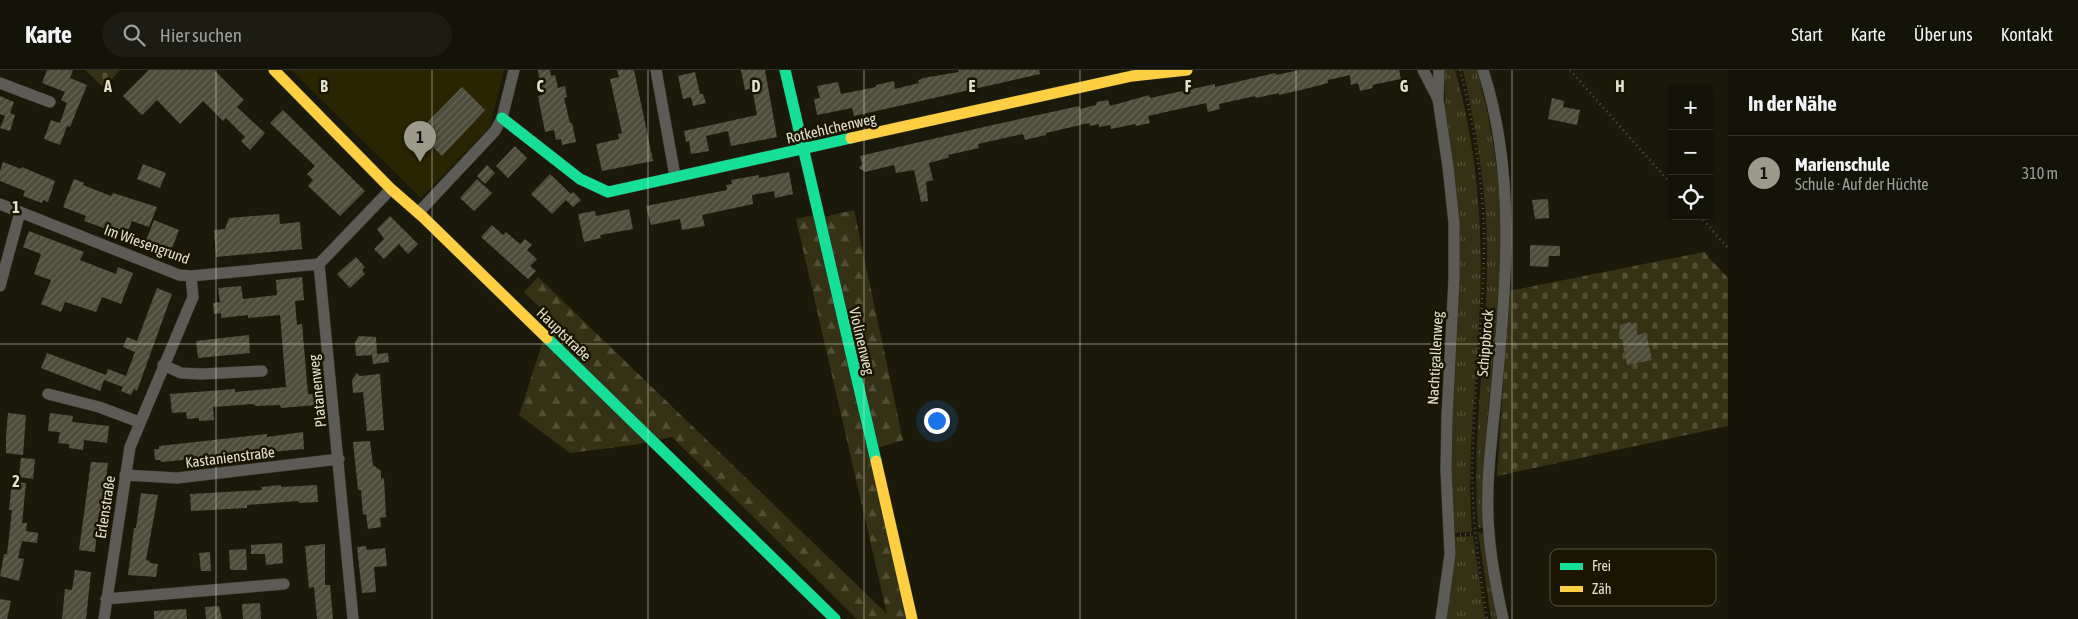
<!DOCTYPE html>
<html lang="de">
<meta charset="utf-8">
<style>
body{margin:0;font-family:"Asap Condensed",sans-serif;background:#1d1c12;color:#f1f3f6}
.controls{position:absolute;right:15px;top:15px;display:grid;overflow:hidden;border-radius:5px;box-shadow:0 1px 4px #0004}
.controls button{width:45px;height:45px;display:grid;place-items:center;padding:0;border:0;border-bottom:1px solid #333229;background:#141308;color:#f1f3f6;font:25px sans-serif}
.you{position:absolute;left:936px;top:350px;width:18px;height:18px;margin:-12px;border:4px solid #fff;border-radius:50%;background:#1a73e8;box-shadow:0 0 0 8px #1a73e833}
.badge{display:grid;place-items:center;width:32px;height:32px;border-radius:50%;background:#9c9b8b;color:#111;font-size:16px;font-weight:700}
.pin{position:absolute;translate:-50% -41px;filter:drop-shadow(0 1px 2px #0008)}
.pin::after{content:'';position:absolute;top:26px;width:18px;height:15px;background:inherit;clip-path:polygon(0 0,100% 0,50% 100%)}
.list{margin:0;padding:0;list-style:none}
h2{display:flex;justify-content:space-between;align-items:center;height:65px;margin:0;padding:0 20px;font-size:21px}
h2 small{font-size:16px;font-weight:400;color:#9d9e9c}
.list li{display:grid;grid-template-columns:32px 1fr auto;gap:15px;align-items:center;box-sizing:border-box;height:75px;padding:0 20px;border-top:1px solid #333229}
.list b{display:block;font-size:19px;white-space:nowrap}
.list p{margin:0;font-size:16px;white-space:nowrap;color:#9d9e9c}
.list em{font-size:16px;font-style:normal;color:#9d9e9c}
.icon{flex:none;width:28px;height:28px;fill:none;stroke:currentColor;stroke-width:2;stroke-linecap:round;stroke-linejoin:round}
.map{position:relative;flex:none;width:1728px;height:549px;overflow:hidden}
header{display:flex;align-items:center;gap:30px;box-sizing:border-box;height:70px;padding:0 25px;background:#141308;border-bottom:1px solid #333229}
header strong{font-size:24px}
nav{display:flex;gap:28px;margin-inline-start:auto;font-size:18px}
.search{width:350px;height:45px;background:#1d1c12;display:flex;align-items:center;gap:12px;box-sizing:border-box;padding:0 18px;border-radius:28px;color:#9d9e9c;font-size:19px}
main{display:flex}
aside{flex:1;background:#141308}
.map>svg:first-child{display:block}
.built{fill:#292502}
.grass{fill:url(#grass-tufts)}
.forest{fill:url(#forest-firs)}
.cemetery{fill:url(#cemetery-stones)}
.building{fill:url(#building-hatch)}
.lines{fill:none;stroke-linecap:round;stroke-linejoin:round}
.street-casing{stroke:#353427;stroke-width:12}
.fast-casing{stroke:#353427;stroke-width:12}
.slow-casing{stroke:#353427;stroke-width:12}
.path{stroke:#56544d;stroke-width:2.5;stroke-dasharray:1 4;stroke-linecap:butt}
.street{stroke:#5c5b56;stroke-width:11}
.fast{stroke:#16e098;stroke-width:11}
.slow{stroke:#ffcf43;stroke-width:11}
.grid{fill:none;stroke:#e2e1d0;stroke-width:1;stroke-opacity:0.55}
.labels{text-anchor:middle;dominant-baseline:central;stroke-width:5;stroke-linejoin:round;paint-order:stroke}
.street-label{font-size:15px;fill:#e2e1d0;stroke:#191500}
.key{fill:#191500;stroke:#55523e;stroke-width:1}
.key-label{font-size:14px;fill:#e2e1d0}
.grid-label{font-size:16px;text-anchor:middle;font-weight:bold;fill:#e2e1d0;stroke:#191500;stroke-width:5;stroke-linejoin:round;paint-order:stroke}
</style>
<header>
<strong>Karte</strong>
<div class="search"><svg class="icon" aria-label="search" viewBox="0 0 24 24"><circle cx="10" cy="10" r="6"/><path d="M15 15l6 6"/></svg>Hier suchen</div>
<nav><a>Start</a><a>Karte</a><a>Über uns</a><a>Kontakt</a></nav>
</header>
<main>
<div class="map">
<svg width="1728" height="549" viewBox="0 0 1728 549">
<defs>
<pattern id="grass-tufts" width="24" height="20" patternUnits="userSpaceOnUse" patternTransform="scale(1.25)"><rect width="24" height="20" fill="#353114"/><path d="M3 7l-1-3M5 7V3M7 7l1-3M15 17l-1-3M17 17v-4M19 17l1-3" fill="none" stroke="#524f35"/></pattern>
<pattern id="forest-firs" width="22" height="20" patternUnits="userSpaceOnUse" patternTransform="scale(1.25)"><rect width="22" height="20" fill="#353114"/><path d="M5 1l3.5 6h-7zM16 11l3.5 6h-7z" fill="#524f35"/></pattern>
<pattern id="cemetery-stones" width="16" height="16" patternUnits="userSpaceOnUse" patternTransform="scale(1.25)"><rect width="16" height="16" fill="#353114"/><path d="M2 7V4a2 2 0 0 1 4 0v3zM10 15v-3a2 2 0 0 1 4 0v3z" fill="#524f35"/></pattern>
<pattern id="building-hatch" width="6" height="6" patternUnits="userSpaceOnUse" patternTransform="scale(1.25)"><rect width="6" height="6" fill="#4e4c3a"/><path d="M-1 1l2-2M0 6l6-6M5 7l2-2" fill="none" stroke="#676655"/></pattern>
</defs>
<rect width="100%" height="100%" fill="#1b190a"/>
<path class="built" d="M291,0H504L490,57L421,128Z"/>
<path class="grass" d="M1444,0H1455C1477,76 1483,155 1480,234C1477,310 1466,385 1472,462L1454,463L1451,407L1455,276Z
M1463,0H1477C1489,44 1497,88 1500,134C1504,217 1490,301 1485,383C1483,408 1485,434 1485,459L1478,457C1471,368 1487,281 1487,192C1488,127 1477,64 1463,0Z
M1478,462L1485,464L1488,498L1497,549H1491V547Z
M1473,466L1485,549H1445L1453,501L1455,467Z"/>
<path class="forest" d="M854,140L903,370L878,378L918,549H857L672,367L633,375L570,383L519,345L541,277L554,251L524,222L538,207L887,544L796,149L808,146L824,147Z"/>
<path class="cemetery" d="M85,0H120L104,18Z
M1704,182L1728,208V356L1497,406L1509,221Z"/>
<path class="building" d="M47,0H73L70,8L87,15L70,57L67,56L60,75L44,69L51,50L60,53L67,33L61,30L65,22L42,13Z
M149,0H214L244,30L237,37L265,63L250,80L241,71L245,67L226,48L223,51L203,31L180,54L157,30L142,45L123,26Z
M538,0H550L551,6L555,5L558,18L565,16L567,27L564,28L570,53H572L576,72L562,75L561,69L556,70L554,60L545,62L538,26L542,25Z
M617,0H634L653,91L602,101L596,74L619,69L618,64L622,63L610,9L619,7Z
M741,0H765L777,67L731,76L728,61L706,66L709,81L691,84L689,71L686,72L684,61L757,45L752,18L745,20Z
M958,0H1039L1040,4L854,46L852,38L817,45L814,29L820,28L817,16L838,12L841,24L876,17V15L894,11L895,19L919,13L918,11L923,8L959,2Z
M1300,0H1399L1401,9L1372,15L1373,18L1360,21L1358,13L1351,15L1350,5L1328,10V13L1309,18L1279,25V23L1256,28L1255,26L1219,34L1220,39L1208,42L1206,33L1148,46L1150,53L1136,56L1135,54L1111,59L1110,55L1099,57V54L1090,56L1089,53L1046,63V65L1025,70L1023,64L978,74L979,78L948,85L949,87L944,89L929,93L933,110L926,112L928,131L921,132L914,100L896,103L894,95L865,102L859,98L862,94L860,86L988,56L1079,36L1080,39L1096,35L1097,32L1108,30L1110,36L1149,25L1150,28L1215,14V17L1275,3L1276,5Z
M695,2L700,24H703L706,33L693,36L691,27L683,29L678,6Z
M462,17L485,40L442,86L418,62Z
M0,26L14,32L10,43L15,45L10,61L0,58L5,46L0,44Z
M1552,28L1564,31L1563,37L1580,40L1577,55L1548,49Z
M283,40L365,121L340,146L308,116L313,110L307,104L315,96L270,53Z
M515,76L527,88L508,108L496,96Z
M3,92L21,99L22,97L55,111L48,132L43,130L42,133L23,126L25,121L0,111V101Z
M143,94L166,103L160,118L137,109Z
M487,95L495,103L485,114L477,106Z
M789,102L793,124L775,128L774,121L752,125L753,134L702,145L705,156L682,160L680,149L651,155L646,136L727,120L726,115L732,114L731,110L759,105V108Z
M550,104L571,124L573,122L581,130L573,137L566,130L552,144L531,124Z
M74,109L84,113L83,115L111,126L113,123L157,137L149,157L132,151L126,166L84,151L86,146L63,137Z
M477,109L492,123L474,141L460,128Z
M1548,129L1549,148L1535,149L1532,130Z
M629,139L633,159L600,165L601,168L584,172L578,144L595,141L596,146Z
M279,144L280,154L300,152L302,179L216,187L214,160L225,159L229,148Z
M390,146L418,174L408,184L399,174L384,189L374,179L384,169L377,159Z
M154,150L179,160L170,183L145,173Z
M492,155L503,165L506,162L520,174L525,169L532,175L527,180L537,189L530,196L536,201L528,209L481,167Z
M29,161L84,182L80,190L116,204L118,197L133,203L121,234L102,227L96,242L65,232L61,242L41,234L51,210L34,204L41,184L23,177Z
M1530,175L1560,176V186H1549L1548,197L1530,196Z
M356,187L365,197L362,200L365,204L350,218L337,204Z
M302,207L304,230L295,231L297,255L302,254L308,324H315L316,335L281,338L280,335L256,336L253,334L213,337L214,350L199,351V348L187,349L186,342L172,343L170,324L235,319V322L286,317L280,245L248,248V245L221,248V243L214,244L213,233L220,232L218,218L241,216L243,229L277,225L276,210Z
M157,218L172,224L137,321L134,319L131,325L121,321L123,317L104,310L100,321L41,298L47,283L106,305L108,299L126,306L135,282L123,277L127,267L137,271Z
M1631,252V254L1635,253L1638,265L1646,263L1652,290L1627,295L1622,269H1619L1620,255Z
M249,265L250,283L198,288L196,271Z
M359,266L376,267L377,284L388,283L389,292L373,294L372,285L356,286L355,272Z
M357,303L360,306L380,304L384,360L367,361L363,322L353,323L352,310Z
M8,343L26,345L23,385L6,383V366Z
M50,343L73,346L72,352L109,356L107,373L84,370L83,380L69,378V374L58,373L60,362L48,361Z
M303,362L304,379L161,392L160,390H155L154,379H159V376L267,364V367Z
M370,371L373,395L381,401V409L384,408L386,447L380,448L381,457L368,459L366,444L363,445L361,420H358L353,372Z
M21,388L35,389L33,409L19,407Z
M91,392L108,393L101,447H98L95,482L79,480Z
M12,412L26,413L22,453H27L26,461L38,463L37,473L22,471L18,488L24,489L19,511L0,506L4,484H7L12,440H9Z
M281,415V417L317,415L318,432L299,433L298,431L247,435V438L191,441L190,424L262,420L261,417Z
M141,423L158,425L146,490L150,491V493L158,494L156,507L128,505L134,458H136Z
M282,473L283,493L266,495L265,484H251V475Z
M325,474V515H330L333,549H317L314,517L309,518L305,476Z
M366,476L367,480L385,478L387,496L374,497L376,522L362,523L357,477Z
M246,479L247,500H230L229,480Z
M210,482L211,501H201L199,483Z
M75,500L91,502L86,549H62L65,519L72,520Z
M0,529L11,531L7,549H0Z
M260,533L261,549H243L242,534Z
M219,536L222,549H206L205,537Z
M186,539L187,549H154V541Z"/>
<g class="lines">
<g class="street-casing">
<path id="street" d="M656,0L675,106
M1423,0L1438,29
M1439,0L1438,29L1448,97L1454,153V209L1447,346L1446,400L1450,484L1441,549
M1483,0C1518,108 1505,223 1495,335C1491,377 1485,420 1489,463C1491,492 1497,521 1503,549
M0,13L50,32
M0,134L179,205L191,206L319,194
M418,143L495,61L502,48L514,0
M0,216L20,142
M163,295L181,303L202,304L262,301
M48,324L99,337L139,352
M125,405L177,408L339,389
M106,529L284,514
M104,549L130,377L193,227L191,206
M353,549L319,194L391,119"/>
</g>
<g class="fast-casing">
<path id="fast" d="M785,0L876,391
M502,48L580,109L608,122L851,68
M547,268L835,549"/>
</g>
<g class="slow-casing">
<path id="slow" d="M274,0L391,119L423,147L547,268
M851,68L1132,6L1187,0
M876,391L912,549"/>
</g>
<path class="path" d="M1460,0C1474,53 1485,125 1484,180C1483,245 1475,310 1473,376C1470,434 1478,492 1487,549
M1570,0L1672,115
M1700,146L1728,178
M1460,465L1475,464"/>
<use href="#street" class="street"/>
<use href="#fast" class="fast"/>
<use href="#slow" class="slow"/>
</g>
<path class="grid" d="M216,0V549M432,0V549M648,0V549M864,0V549M1080,0V549M1296,0V549M1512,0V549M0,274H1728"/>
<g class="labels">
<g class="street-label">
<text transform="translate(831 58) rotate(-13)">Rotkehlchenweg</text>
<text transform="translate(147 174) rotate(20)">Im Wiesengrund</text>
<text transform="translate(564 264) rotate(44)">Hauptstraße</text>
<text transform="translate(862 271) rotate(77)">Violinenweg</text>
<text transform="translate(1485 273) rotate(-85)">Schippbrock</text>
<text transform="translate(1435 288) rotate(-87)">Nachtigallenweg</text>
<text transform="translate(317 321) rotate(-96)">Platanenweg</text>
<text transform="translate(230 387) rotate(-7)">Kastanienstraße</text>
<text transform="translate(105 437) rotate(-81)">Erlenstraße</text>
</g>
</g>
<rect x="1550" y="479" width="166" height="57" rx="8" class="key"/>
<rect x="1560" y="493" width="23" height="7" fill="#16e098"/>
<rect x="1560" y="516" width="23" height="6" fill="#ffcf43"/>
<g class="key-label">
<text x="1592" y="501">Frei</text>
<text x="1592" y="524">Zäh</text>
</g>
<g class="grid-label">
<text x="108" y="22">A</text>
<text x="324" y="22">B</text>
<text x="540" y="22">C</text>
<text x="756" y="22">D</text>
<text x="972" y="22">E</text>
<text x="1188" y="22">F</text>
<text x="1404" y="22">G</text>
<text x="1620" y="22">H</text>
<text x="16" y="143">1</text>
<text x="16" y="417">2</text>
</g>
</svg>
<div class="controls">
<button>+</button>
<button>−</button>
<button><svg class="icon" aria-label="locate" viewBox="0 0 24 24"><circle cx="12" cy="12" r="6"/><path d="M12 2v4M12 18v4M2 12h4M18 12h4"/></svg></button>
</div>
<div class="you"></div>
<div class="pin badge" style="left:420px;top:92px">1</div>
</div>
<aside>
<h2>In der Nähe<small></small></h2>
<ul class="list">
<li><span class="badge">1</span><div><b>Marienschule</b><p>Schule · Auf der Hüchte</p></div><em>310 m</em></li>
</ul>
</aside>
</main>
